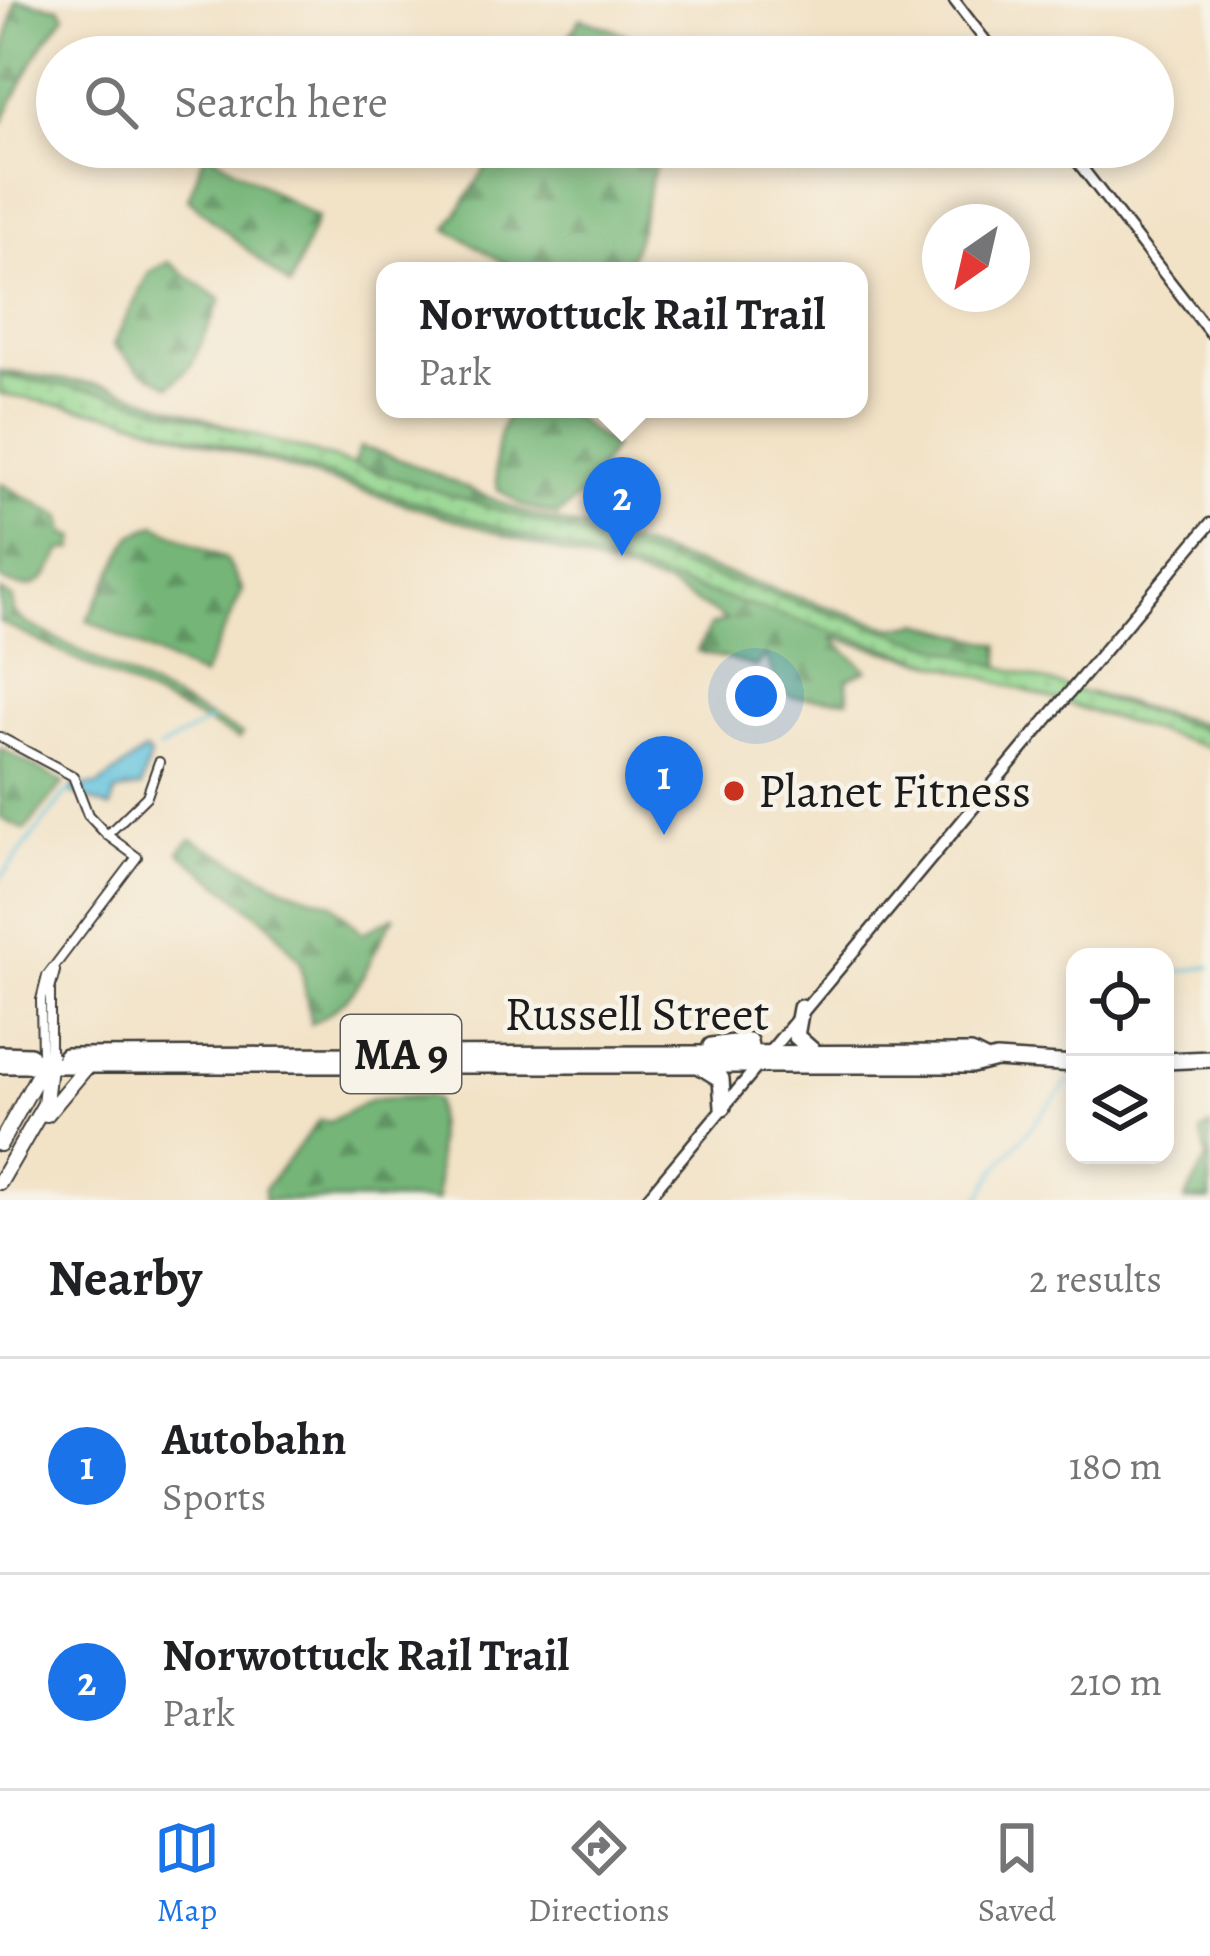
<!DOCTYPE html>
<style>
body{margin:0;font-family:Alegreya,serif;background:#f6f6f6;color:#202124}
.controls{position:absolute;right:36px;bottom:36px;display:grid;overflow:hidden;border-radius:24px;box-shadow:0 6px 18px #0003}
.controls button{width:108px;height:108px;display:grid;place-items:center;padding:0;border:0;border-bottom:3px solid #e0e0e0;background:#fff;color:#202124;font:60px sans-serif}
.compass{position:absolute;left:922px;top:204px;width:108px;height:108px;border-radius:50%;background:#fff;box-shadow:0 6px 18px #0003;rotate:214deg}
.you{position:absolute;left:756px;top:696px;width:42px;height:42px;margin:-30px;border:9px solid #fff;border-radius:50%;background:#1a73e8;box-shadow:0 0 0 18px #1a73e833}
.badge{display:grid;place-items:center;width:78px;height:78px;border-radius:50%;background:#1a73e8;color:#fff;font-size:39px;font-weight:700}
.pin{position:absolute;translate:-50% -99px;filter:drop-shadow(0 3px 6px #0008)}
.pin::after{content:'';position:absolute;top:63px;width:42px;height:36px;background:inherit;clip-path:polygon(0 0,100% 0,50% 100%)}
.popup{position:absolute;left:376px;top:262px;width:492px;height:156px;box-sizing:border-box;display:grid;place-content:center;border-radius:24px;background:#fff;filter:drop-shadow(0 3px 9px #0005);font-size:39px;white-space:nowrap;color:#757577}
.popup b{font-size:45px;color:#202124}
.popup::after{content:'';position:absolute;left:50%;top:100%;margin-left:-24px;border:24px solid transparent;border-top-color:#fff}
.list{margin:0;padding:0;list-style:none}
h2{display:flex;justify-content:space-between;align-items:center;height:156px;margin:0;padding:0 48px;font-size:51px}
h2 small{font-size:39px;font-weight:400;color:#757577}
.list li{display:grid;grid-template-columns:78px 1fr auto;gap:36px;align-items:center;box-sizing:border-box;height:216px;padding:0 48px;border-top:3px solid #e0e0e0}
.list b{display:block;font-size:45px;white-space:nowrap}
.list p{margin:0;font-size:39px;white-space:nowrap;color:#757577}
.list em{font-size:39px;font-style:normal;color:#757577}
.icon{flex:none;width:66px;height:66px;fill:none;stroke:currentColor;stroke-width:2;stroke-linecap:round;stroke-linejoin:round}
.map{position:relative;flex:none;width:1210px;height:1200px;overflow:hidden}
.search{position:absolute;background:#fff;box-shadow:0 6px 18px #0003;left:36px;right:36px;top:36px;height:132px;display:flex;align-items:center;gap:30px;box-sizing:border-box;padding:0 42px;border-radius:66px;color:#757577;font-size:45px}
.sheet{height:588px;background:#fff}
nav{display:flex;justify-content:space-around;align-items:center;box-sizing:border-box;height:168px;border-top:3px solid #e0e0e0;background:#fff;font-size:33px;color:#757577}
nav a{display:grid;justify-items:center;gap:6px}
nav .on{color:#1a73e8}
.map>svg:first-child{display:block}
.forest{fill:url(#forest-firs);stroke:#48694a;stroke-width:3}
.park{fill:url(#park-dots);stroke:#577854;stroke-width:3}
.water{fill:url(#water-ripples);stroke:#3e6f7d;stroke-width:3}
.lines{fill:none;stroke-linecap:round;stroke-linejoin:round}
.stream{stroke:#60c2de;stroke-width:3}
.minor-casing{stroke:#3c3a36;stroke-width:12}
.tertiary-casing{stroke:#3c3a36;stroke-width:14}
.secondary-casing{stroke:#3c3a36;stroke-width:15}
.primary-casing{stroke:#3c3a36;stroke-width:18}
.trunk-casing{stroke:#3c3a36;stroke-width:20}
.minor{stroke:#fff;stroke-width:8}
.tertiary{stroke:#fff;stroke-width:9}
.secondary{stroke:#fff;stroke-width:10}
.primary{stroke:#fff;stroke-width:14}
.trunk{stroke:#fff;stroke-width:15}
.poi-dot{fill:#c8321e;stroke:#f7f3e8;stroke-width:4.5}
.labels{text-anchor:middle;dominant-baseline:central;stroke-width:9;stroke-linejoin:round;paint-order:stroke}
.shield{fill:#f7f3e8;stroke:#5e5c59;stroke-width:3}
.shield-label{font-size:45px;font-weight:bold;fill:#1c1c1c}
.poi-label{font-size:48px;fill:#1c1c1c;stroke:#f7f3e8;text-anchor:start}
.street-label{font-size:48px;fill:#1c1c1c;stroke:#f7f3e8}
</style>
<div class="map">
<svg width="1210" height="1200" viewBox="0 0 1210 1200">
<defs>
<pattern id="forest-firs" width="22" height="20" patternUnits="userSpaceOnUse" patternTransform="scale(3)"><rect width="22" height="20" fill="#75b678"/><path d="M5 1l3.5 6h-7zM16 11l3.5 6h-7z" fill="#5f9362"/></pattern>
<pattern id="park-dots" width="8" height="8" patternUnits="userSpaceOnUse" patternTransform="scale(3)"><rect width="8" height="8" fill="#92d58d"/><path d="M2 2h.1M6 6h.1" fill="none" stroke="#7db679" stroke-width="1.8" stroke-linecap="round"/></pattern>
<pattern id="water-ripples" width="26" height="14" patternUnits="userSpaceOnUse" patternTransform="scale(3)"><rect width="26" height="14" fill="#60c2de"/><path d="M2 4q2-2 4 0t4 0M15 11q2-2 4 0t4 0" fill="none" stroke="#53a6be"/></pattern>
</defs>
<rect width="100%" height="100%" fill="#f7f3e8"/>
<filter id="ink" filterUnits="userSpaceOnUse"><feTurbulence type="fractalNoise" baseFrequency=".00833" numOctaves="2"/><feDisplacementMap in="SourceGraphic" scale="24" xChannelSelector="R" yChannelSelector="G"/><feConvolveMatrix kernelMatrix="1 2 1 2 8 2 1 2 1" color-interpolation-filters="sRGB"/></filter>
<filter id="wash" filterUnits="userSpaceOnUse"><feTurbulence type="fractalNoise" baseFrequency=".004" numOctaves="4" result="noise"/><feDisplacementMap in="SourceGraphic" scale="48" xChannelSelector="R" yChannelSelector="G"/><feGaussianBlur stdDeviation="2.7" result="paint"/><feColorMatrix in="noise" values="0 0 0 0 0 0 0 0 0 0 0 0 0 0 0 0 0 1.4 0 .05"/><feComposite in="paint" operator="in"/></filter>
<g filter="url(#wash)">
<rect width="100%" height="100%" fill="#f2e2c6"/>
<path class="forest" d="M16,0L59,7L65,15L39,50L0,126V69Z
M581,18L653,44L666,57H556Z
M499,147H665C640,190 649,229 622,271H518L447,229Z
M206,151L317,218L290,286L188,199Z
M168,262L221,300L191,366L170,386L140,370L113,345L149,272Z
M0,371L110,386L352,468L360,447C438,467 503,514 582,527L893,628L920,623L999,645L1001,681L831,637L867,670L847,679L848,700L791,697L779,690L765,655L756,667L697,651L710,626L726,620L668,586L120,416L0,394Z
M513,409H563L613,447L584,493L557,516L521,505L498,489C493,463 495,429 513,409Z
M0,483L62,517L65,533L76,537L74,549L61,551C48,581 34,597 0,579Z
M156,525L226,559L243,590L202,677L87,620L132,535Z
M0,591L13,599L14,613L26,623L242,734L239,739L0,622Z
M1090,693L1210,726V748L1075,707Z
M0,748L64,783L25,830L0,818Z
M191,839L284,887L332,903L363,933L395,916C358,970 374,988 311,1024L300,961L269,923L179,852Z
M427,1096L436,1100L438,1200H264L265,1188L320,1120L329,1122L372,1099Z
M1210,1126V1200H1185L1207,1159L1201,1132Z"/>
<path class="park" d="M0,376L106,393L309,451L1210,732V748L306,468L120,416L0,394Z"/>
<path class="water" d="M145,751L150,755L141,787L115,793L111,808L71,793L72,786L99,785Z"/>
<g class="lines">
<path class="stream" d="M159,749L211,720
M0,879L66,793H72
M1165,973L1210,967
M979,1200L997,1168L1074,1075"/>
</g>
</g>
<g filter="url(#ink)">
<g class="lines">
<g class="minor-casing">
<path id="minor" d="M0,737L73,776L88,815L107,835L147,796L159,762
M42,1056L41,1000L47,976L137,857L107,835
M50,1056V990L55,971"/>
</g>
<g class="tertiary-casing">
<path id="tertiary" d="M954,0L998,57
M1066,147L1210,333"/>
</g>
<g class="secondary-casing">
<path id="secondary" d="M646,1200L1210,524"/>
</g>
<g class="primary-casing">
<path id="primary" d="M47,1114L87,1066
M0,1144L40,1072L42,1058
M0,1182L45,1104L50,1056"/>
</g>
<g class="trunk-casing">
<path id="trunk" d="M801,1008L796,1036L813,1051
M711,1046L749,1041L751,1053
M0,1054L30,1055
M66,1056L971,1053L985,1060
M1165,1061L1210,1059
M0,1065H972L996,1059L1075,1064
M700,1066L721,1079L723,1107"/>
</g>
<use href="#minor" class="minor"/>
<use href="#tertiary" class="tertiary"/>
<use href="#secondary" class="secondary"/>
<use href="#primary" class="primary"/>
<use href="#trunk" class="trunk"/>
</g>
</g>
<circle class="poi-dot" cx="734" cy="791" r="12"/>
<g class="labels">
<rect class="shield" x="341" y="1015" width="120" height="78" rx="9"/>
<g class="shield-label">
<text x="401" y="1054">MA 9</text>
</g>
<g class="poi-label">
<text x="758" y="791">Planet Fitness</text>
</g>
<g class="street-label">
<text x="637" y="1014">Russell Street</text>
</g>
</g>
</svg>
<div class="controls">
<button><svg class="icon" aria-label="locate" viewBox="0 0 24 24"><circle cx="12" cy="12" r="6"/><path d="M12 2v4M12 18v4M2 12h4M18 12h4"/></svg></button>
<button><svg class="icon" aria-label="layers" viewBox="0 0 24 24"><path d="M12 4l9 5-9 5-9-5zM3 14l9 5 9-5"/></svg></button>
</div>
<svg class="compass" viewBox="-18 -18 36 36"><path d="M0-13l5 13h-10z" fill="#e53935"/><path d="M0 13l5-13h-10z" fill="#757577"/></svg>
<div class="you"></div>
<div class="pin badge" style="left:664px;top:835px">1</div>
<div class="pin badge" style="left:622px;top:556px">2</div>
<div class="popup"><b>Norwottuck Rail Trail</b>Park</div>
<div class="search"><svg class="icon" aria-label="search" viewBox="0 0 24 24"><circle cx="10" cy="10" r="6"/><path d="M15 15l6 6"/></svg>Search here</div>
</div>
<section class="sheet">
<h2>Nearby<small>2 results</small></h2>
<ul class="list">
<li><span class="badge">1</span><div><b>Autobahn</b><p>Sports</p></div><em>180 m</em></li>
<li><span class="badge">2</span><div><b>Norwottuck Rail Trail</b><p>Park</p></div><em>210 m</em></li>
</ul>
</section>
<nav>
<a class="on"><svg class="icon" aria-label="map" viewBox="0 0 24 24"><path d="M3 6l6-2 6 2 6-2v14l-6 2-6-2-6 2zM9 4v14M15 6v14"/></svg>Map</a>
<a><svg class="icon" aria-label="directions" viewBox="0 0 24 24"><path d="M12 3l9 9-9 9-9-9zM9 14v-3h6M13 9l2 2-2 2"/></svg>Directions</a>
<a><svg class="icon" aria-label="saved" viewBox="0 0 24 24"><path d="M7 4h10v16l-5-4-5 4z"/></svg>Saved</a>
</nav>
